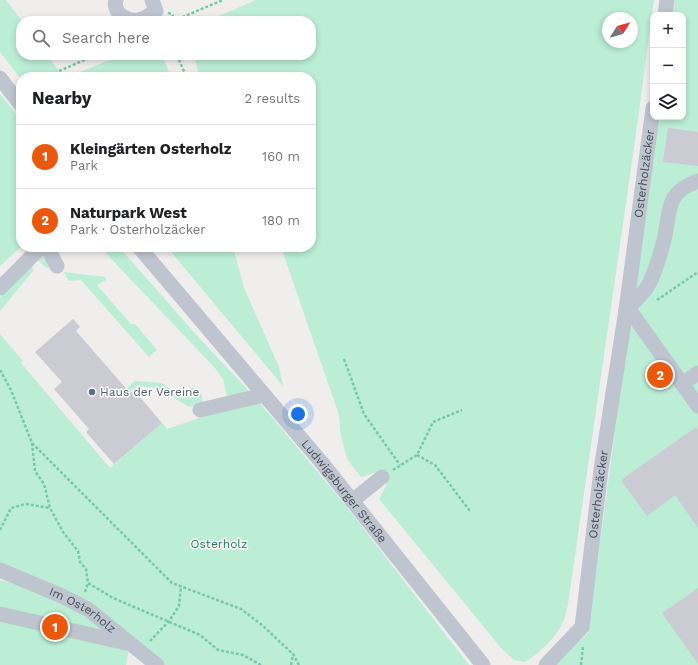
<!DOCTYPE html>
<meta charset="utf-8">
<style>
body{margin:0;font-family:"Work Sans",sans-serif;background:#f6f6f6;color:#202124}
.controls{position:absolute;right:12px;top:12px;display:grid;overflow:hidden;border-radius:8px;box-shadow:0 2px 6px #0003}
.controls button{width:36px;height:36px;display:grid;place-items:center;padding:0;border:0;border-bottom:1px solid #e0e0e0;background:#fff;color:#202124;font:20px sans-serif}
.compass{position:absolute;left:602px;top:12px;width:36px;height:36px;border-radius:50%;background:#fff;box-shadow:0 2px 6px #0003;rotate:53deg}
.you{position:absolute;left:298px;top:414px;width:14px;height:14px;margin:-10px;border:3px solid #fff;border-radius:50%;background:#1a73e8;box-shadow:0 0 0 6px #1a73e833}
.badge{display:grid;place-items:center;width:26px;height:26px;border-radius:50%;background:#ea580c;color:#fff;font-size:13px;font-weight:700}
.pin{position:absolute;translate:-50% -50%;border:2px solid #fff;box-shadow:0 1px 4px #0006}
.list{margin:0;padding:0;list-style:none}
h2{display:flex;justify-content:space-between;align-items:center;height:52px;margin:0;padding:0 16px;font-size:17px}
h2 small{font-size:13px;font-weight:400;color:#757577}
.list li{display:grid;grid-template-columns:26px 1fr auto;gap:12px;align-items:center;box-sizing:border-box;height:64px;padding:0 16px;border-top:1px solid #e0e0e0}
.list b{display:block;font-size:15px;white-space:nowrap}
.list p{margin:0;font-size:13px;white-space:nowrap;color:#757577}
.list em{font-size:13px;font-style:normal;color:#757577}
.icon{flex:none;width:22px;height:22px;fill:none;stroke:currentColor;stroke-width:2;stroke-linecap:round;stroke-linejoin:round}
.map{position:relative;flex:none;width:698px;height:665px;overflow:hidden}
.search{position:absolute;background:#fff;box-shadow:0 2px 6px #0003;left:16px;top:16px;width:300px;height:44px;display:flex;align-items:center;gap:10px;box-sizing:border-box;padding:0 14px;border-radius:16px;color:#757577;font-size:15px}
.panel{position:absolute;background:#fff;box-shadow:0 2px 6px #0003;left:16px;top:72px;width:300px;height:180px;border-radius:16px}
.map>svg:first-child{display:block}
.green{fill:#bcedd5;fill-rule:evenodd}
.building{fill:#cacbd3}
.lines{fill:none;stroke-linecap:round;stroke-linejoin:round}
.path{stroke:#75caab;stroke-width:2.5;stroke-dasharray:3 2;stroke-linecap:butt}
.minor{stroke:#bec5cf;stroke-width:15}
.service-dot{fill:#5c6f8a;stroke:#fff;stroke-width:1.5}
.labels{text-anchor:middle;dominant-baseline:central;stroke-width:3;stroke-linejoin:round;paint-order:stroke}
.street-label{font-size:12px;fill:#464e5a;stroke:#fff}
.service-label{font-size:12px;fill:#4e5e75;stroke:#fff;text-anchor:start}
.park-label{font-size:12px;fill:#197955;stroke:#fff}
</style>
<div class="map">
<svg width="698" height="665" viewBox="0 0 698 665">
<rect width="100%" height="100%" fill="#f0eded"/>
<path class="green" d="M0,0H6L22,21L21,55H47L59,71L51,77H21V79L0,52Z
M256,0H654L634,148L568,604C567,610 565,617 563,622C557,637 538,654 525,662L514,660L502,649L379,499L387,484L377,472L361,477L347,459L340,431L339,415L281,247H311V77H200L193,55H311V21H207ZM608,18H632V42H608Z
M675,0H698V665H554L588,633L657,117H683V15H673Z
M122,55H162L171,77H68Z
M0,94L21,120V247L0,266Z
M100,247H119L200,339L249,391L228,400L223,379L215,368Z
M167,247H233L244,288L279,367L283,386Z
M42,251L49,267L46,268L37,259L32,264L33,271L0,311V297Z
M64,272L105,277L106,280L97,285L131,324H135L157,350L149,357L81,280L69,281Z
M0,334L23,361L21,363L110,468L162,423L167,429L235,406L260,403L346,506L469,665H161L87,604L0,568Z
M135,381L161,383L181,396L191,388H194L201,394L203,403L189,407L157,388L137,386L130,391L127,388Z
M0,580L62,596L130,644L126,665H0Z"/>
<path class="building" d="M668,128L698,132V166L663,162Z
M73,319L80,327L76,331L130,393L134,390L162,423L114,464L86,432L89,429L54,389L62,382L35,352Z
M696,427L698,430V528L675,495L647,516L621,480Z
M698,588V664L662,613Z"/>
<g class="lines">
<path class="path" d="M168,13L172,14L175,20
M173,21L223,0
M177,55L185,74
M51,77L59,71L96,55
M657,300L698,272
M344,359L364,414L400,465
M0,370L11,390L32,443L172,583L241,609L262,625L293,654L299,665
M32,443L35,471L44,484L50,508L63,532L78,551L80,562L86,569L88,583L113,598L200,635L218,650L243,655L261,665
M417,455L435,465L470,511
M393,470L417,455L433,422L462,410
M0,530L11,508L26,504L50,508
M85,592L88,583
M150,641L169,621L179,606L181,586
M291,665L293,654
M581,665L583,647"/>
<g class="minor">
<path d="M116,0C112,14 130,24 142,19C147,17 151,14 156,11L152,0"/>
<path d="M665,15L667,0"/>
<path d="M0,78L21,105"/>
<path d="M47,247L57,266"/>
<path id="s1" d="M139,247L322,463L483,665"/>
<path d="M0,288L41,247"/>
<path d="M626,310C634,302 645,293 650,282C655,271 661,252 664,240C671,211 664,193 698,181"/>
<path d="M626,310L633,315L698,406"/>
<path d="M682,384L698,373"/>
<path d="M200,410L264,395"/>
<path d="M352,501L382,477"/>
<path id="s2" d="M0,570L62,596L89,610L157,665"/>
<path d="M0,614L126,643"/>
<path id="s3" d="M546,665L582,627L601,470L626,310L653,108"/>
</g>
</g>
<circle class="service-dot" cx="92" cy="392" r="4"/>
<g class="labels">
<g class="street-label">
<text stroke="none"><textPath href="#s3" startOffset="510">Osterholzäcker</textPath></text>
<text stroke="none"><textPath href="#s1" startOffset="319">Ludwigsburger Straße</textPath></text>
<text stroke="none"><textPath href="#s3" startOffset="186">Osterholzäcker</textPath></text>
<text stroke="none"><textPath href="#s2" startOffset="92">Im Osterholz</textPath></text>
</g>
<g class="service-label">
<text x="100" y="392">Haus der Vereine</text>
</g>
<g class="park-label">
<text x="219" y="544">Osterholz</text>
</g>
</g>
</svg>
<div class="controls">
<button>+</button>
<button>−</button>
<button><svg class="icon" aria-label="layers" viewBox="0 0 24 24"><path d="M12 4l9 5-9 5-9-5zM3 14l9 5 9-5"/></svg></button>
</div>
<svg class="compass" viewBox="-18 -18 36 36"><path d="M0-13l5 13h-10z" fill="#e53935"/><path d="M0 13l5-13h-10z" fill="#757577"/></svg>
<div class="you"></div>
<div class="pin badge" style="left:55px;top:627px">1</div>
<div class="pin badge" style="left:660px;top:375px">2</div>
<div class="search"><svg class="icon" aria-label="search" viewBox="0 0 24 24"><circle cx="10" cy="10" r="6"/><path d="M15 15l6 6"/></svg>Search here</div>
<section class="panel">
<h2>Nearby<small>2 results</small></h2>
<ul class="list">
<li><span class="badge">1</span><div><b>Kleingärten Osterholz</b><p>Park</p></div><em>160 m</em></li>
<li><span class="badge">2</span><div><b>Naturpark West</b><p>Park · Osterholzäcker</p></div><em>180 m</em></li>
</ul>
</section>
</div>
